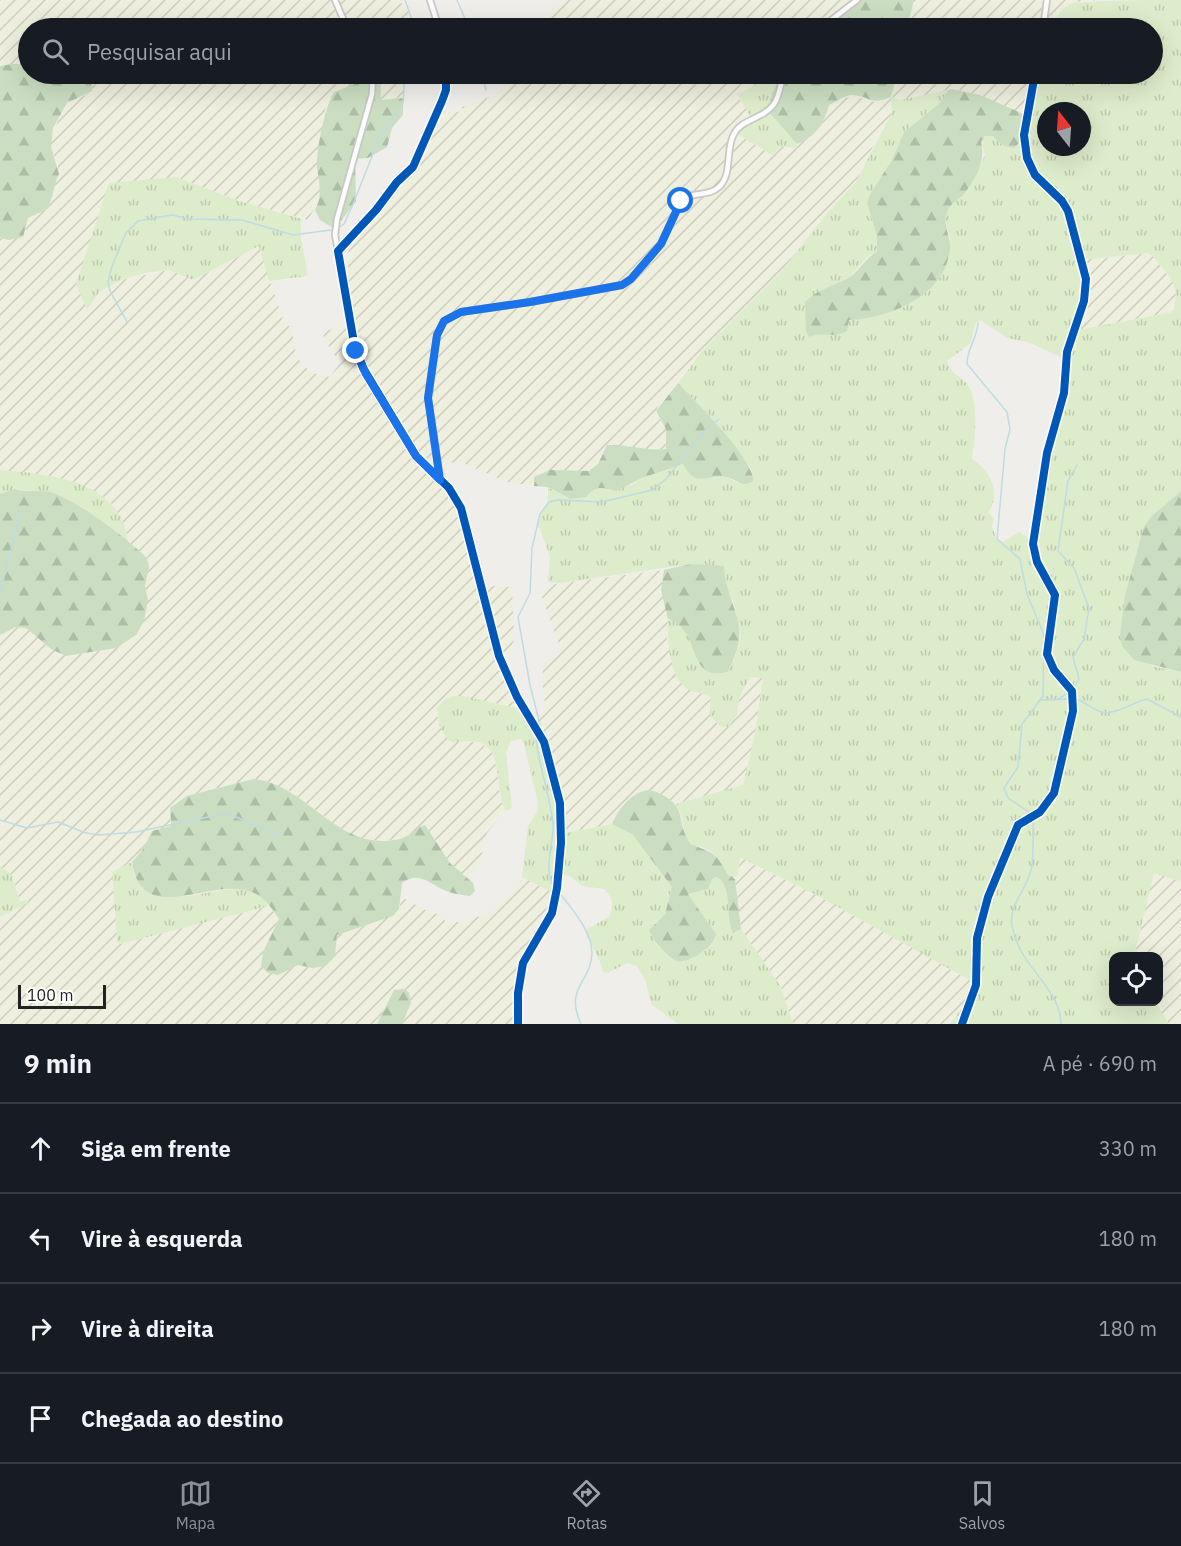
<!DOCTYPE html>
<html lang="pt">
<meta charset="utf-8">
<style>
body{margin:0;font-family:"IBM Plex Sans",sans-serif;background:#20242c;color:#f1f3f6}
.controls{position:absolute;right:18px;bottom:18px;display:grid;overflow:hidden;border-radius:12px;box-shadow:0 6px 24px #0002}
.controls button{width:54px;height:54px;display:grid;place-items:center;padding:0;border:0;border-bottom:2px solid #363941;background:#171b24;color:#f1f3f6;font:30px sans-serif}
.compass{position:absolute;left:1037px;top:102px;width:54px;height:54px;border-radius:50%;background:#171b24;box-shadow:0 6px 24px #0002;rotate:343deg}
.scale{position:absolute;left:18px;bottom:15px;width:88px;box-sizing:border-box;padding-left:6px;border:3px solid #222;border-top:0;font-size:16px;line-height:21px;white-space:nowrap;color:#222;-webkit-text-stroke:4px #fff;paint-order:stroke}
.stop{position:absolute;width:18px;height:18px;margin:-14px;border:4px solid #1a73e8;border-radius:50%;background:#fff}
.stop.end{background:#1a73e8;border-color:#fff;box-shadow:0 2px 6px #0008}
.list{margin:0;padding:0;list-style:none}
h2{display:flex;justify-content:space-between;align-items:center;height:78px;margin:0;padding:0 24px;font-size:26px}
h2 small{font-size:20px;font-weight:400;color:#9ea1a6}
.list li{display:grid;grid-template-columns:39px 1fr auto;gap:18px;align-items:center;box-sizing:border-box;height:90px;padding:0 24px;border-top:2px solid #363941}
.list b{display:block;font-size:22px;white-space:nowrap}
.list em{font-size:20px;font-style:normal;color:#9ea1a6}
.icon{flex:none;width:33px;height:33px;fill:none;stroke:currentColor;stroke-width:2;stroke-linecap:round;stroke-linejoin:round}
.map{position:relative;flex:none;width:1181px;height:1024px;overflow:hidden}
.search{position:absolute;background:#171b24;box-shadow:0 6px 24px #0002;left:18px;right:18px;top:18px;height:66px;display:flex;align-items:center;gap:15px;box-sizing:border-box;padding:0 21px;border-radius:33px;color:#9ea1a6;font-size:22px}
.sheet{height:438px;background:#171b24}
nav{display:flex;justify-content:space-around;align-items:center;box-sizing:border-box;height:84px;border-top:2px solid #363941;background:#171b24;font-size:16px;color:#9ea1a6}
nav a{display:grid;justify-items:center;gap:3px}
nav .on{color:#8c9099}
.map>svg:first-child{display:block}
.farmland{fill:url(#farmland-furrows)}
.grass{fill:url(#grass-tufts);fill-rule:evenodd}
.forest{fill:url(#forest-firs)}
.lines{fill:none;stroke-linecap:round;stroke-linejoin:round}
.stream{stroke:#bfdbe3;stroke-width:1.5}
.minor-casing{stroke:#c9c8c7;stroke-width:8}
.minor{stroke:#fdfcfc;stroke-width:4.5}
.cycleway-casing{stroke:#fff;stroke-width:11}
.cycleway{stroke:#0057b8;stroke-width:8}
.route{stroke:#1a73e8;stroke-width:8}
</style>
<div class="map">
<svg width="1181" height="1024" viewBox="0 0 1181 1024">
<defs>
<pattern id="farmland-furrows" width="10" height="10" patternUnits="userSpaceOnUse" patternTransform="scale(1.5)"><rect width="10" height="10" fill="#efefdf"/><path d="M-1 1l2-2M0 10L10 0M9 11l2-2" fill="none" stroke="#cdcdbf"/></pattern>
<pattern id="grass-tufts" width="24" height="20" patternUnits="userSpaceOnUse" patternTransform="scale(1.5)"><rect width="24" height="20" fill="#ddeccb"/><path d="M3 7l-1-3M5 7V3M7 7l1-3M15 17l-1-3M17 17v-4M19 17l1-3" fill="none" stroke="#bdcaae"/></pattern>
<pattern id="forest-firs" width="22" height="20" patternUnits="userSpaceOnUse" patternTransform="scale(1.5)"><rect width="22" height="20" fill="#cbdec1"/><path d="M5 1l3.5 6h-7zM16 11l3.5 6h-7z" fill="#aebea6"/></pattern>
</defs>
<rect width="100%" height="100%" fill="#f0eeeb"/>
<path class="farmland" d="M0,0H399L409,13L416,28H28V64L0,66Z
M567,0H850L821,28H540L549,13Z
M914,0H1099L1075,2L1060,12L1049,28H907Z
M91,74H371V78L334,92L325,110L320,199L308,220L239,201L176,177L99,292L121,280L169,270L193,280L259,246L283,320L291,328L296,354L302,365L313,373L330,377L340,363L325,341L322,331L349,327L348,238L361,219L411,163L436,111L462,112V107L495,95L511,74H761L756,85L743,91L739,99L744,103L750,116L733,131L772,155L782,146L795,148L829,105L840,99L856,96L872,102L891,97L897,74H1033L1026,115L980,95L952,89L901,100L880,131L856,182L823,218L782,271L704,349L658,406L656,411L666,429V449H637L624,445L602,450L598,464L589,471L550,470L536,478L532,482L534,486L507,482L458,461L437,467L448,486L464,504L479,585L512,587L514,640L509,654L499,657L516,708L463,696L436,714L446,736L451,741L480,742L492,752L497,769L500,799L506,811L487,833L480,862L469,880L450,863L425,825L407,837L384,841L360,839L347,834L288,790L253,779L187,796L175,804L169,814L171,826L153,831L143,849L128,865L120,944L269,906L279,919L263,952L261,966L278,974L298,965L313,968L337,948V935L393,916L399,909L402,897L425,910L441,915L446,922H462L489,913L511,894L522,877L555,894L530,938L517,972L519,1024H402L411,1004L390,994L388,1005L377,1024H0V917L11,913L20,902L15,884L0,866V826L7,822L0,819V635L16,627L26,628L51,649L77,654L116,648L136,635L148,600L145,586L149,567L147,558L128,542L127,534L110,501L74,482L0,470V237L15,239L25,233L28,218L47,209L51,202L58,167L51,147V135L67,103L86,95L92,86Z
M380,74H404L403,98L381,100Z
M1148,253L1153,256L1177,288L1173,312L1078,330L1082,260Z
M664,570L661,590L668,617L667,638L671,652L691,690L710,696V716L713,720L720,726L737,714L739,698L750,677L763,678L754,739L743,785L676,804L651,790L624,804L612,824L561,834L559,790L555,774L531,720L543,712L545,705L542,678L545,660L559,655L560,648L541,594L555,584Z
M739,857L820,897L973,982L968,999L950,1024H793L781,987L741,929L735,879L738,876Z
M1154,872L1181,882V1020L1178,1024H1169L1155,1002H1158V957H1134Z"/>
<path class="grass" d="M1181,0V491L1152,516L1144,526L1125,595L1151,666L1181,672V882L1154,873L1134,956L1114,957V1002H1155L1169,1024H950L968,999L973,982L820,897L740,857L738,876L731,879C723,870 721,859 711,851C704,846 694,848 689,841C681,830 684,815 676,804L743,785L754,739L763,678L750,677L739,698L737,714L729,727L720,726L710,716V696C703,693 693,693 686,688C669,676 667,638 668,619C687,625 693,643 698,661H734L741,637L733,601L727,591L724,566L690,564L560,583L548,582L550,556L537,522L548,502V487L571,499L586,497L590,491L600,487L632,485L642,478L683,464L699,479L726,477L740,484L752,470L715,422L678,383L704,349L782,271L823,218L856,182L892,112L891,97L901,100L948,90L940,103L904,132L892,160L870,194L867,203L877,236V251L867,257L850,277L821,291L806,317L809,337L823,332L827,333L848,320L873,316L904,307L940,277L950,238L945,222L946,213L950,205L966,192L982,162L985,155L981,142L985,136H993L1002,145L1022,142L1033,74H1152V28H1049C1056,20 1059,9 1070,4C1089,0 1157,0 1181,0ZM1046,111H1082V147H1046ZM1148,253L1153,256C1169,277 1181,284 1173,312L1078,330L1079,315L1085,301L1082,260ZM980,320L1007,338L1028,342L1065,359L1062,403L1046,464L1039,544L1019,532L1003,542L996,538L992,526L994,519L988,512C1003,494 989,469 972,459C975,440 979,401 968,385C961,377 949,372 947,361L970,344L975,324Z
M761,74H783L771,94L769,112L797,144L795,148L782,146L772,155L733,131L750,116L737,94L756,85Z
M176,177L239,201L302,219C297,238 307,257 307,276L269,281L259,246L193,280L169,270L144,273L121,280L99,292L87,310L76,284L109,183Z
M0,470C49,474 122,480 128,542L88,513L51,493L15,489L0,494Z
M453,696H463L516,708L523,718L531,720C554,764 559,785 561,834L612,824L622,828L632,834L672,887L665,914L653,925C663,949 673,975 702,951C707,947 712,945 716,939V934L688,894L692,891H703L712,879L717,877C735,888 723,916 733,933L741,929L781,987L793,1024H678L651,1004L646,982L637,966L627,963L608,973L603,972C600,957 590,945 585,930L609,917C614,908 613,896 604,889L582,886L570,876L557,874L555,894L522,877L528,826L537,812L538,803L523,741L520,739L511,741L506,752L512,808L506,811C494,790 504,753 481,743C471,738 458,744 448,740L439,724L437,708L443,701Z
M132,862L134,876C145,881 171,896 181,896C210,897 246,874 269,906L120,944L117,941L112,872Z
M0,866L11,874L20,902L25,900L28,903L0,917Z"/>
<path class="forest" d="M850,0H914L907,28H821Z
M12,64H28V74H91L92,91L67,103L53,128L51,147L59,174C53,186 54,197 47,209L28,218L23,237L8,240L0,237V66Z
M371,74H380L381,100L403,98V115L392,128L387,147L368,158L355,159L356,201L335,229L320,220L315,210C323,195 319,183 317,167C316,151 325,106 334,92L370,78Z
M783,74H897L891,97C868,106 871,96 852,95C844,95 837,102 829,105C823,126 816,136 797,144L769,112L771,94Z
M952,89L980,95L1026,115C1026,130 1027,139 1013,148L1002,145L993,136H985L981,142C986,160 976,178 965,193C959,200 950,203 947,212C942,225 951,236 950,249C945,296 890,318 849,320L847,331C834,339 824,331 809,337L806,331L805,302C816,290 836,285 850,277C857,273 865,259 877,251V236L867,203L870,194L892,160L904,132L940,103L948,90Z
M678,383C693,399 756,461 753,481C741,489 737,479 726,477C716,475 705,481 696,478C690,476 686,469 683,464L642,478L616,491C603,487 595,485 586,497L571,499L548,487L534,486V477L550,470L589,471L598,464L607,445C628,444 645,451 666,449V429L656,411Z
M15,489C27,493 41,489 53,493C82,504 124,536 147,558L149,567L145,586L148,600L144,621L136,635L116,648L66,656L51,649L26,628L16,627L0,635V494Z
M1181,491V672L1134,660L1122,646L1120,636L1125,595L1144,526L1152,516Z
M690,564L724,566C727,611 755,624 727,672C685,682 703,630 668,619L661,590L664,570Z
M253,779C304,784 331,841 383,841C392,841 404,839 410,834C416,831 419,826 425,825L450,863L473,883L475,891L470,896C462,895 454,894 446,891C430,885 420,870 402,883L399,909L393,916L337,935L335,956L326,966L313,968L298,965L278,975L268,973L261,966L263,952L279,919C273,910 267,901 258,895C217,870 143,933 132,862L143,849L152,831L171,826L170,808L187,796Z
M651,790C692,805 673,819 691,844C714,854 715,851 728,875L735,879L741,929L733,933C724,916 734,888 717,877L712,879L708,889L688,894L716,934C717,944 688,965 677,961C667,957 653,940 649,930L665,914L672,887L632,834L612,824C619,808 633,790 651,790Z
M405,989L409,993L411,1003L402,1024H377L394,990Z"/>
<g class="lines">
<path class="stream" d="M405,0L415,28
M457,0L469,28
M482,74L486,90
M338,228L344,224L354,202L380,136L403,103L405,74
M127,322L110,291L108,282L112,266L126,233L138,221L172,215L189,219L242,220L293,235L331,230
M978,323C977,338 966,352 967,364L1007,412L1010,429L1005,449L997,539L1020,559L1027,594L1044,635L1043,696L1022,724L1018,767L1004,788L1008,798L1032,814
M0,593L20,513
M1075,686L1079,679L1073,657L1084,639L1089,608L1074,568L1058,551L1068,481L1077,465
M1058,699L1070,692
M1076,699C1086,702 1092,709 1101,712C1115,716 1135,701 1147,699L1181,717
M1041,700L1069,699
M541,728L530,685L518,617L530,593L532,548L540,514L549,502L558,500L602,502L652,490L666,479L705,430L719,419
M536,737C538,765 550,794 553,824C554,846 542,869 555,889
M1033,819C1033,833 1034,858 1031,870C1027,890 1008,905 1012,926C1019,967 1061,988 1061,1024
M0,820L27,828L58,822L86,833L99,835L136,832L227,813L279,836
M561,895C573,910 592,932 592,953C591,983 564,987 581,1024"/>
<g class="minor-casing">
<path id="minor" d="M335,0L347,28
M430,0L439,28
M821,28L857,0
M1043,28L1047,0
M446,74V90L442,101L413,167L397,182L376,210L338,251L354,343L363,368L416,456L449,488L461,508L499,656L517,697L544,742L560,803L561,843L557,888L552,913L523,963L518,993V1024
M338,251L335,235L337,219L372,94L373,74
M440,479L428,398L437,335L444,321L461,312L530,302L622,285L631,279L661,244L681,201C691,191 709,197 719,187C733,174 725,149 734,134C741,119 764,119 774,104C780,95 780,84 784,74
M962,1024L976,985L977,938L988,897L1018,825L1040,812L1054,793L1073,711L1072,691L1054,670L1047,654L1055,595L1037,562L1033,544L1047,453L1064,393L1067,352L1084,301L1086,279L1068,211L1062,201L1035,175L1027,158L1024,135L1035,74"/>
</g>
<use href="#minor" class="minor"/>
<g class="cycleway-casing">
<path id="cycleway" d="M446,74V90L442,101L413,167L397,182L376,210L338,251L354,343L363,368L416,456L449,488L461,508L499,656L517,697L544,742L560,803L561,843L557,888L552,913L523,963L518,993V1024
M962,1024L976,985L977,938L988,897L1018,825L1040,812L1054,793L1073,711L1072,691L1054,670L1047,654L1055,595L1037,562L1033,544L1047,453L1064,393L1067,352L1084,301L1086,279L1068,211L1062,201L1035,175L1027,158L1024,135L1035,74"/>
</g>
<use href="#cycleway" class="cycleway"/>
</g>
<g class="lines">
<path class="route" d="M356,351L366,374L416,456L440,480L428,398L437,335L444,321L461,312L530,302L622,285L631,279L661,244L681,201"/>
</g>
</svg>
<div class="controls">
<button><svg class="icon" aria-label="locate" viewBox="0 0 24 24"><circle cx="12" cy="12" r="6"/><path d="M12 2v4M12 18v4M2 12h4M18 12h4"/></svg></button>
</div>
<svg class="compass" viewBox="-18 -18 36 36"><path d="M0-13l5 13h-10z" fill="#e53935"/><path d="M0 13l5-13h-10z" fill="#9ea1a6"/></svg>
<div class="scale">100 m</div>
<div class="stop" style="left:681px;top:201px"></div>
<div class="stop end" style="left:356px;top:351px"></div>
<div class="search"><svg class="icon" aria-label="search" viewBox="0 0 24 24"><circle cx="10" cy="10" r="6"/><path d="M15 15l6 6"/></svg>Pesquisar aqui</div>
</div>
<section class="sheet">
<h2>9 min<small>A pé · 690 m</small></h2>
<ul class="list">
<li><svg class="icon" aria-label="ahead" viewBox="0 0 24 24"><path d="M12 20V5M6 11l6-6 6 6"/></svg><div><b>Siga em frente</b></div><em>330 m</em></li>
<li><svg class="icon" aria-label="left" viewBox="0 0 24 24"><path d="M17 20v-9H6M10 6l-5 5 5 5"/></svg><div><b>Vire à esquerda</b></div><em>180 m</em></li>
<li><svg class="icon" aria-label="right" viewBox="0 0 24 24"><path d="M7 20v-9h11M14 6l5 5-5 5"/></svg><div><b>Vire à direita</b></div><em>180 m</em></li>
<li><svg class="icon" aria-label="arrive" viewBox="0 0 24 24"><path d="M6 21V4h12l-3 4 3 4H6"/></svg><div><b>Chegada ao destino</b></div></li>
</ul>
</section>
<nav>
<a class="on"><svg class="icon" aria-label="map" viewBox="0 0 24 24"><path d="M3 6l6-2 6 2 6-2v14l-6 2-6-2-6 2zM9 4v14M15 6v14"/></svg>Mapa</a>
<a><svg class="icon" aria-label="directions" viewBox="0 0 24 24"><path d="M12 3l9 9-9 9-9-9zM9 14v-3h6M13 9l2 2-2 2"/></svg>Rotas</a>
<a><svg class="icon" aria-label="saved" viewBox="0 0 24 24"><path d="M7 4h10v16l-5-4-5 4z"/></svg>Salvos</a>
</nav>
